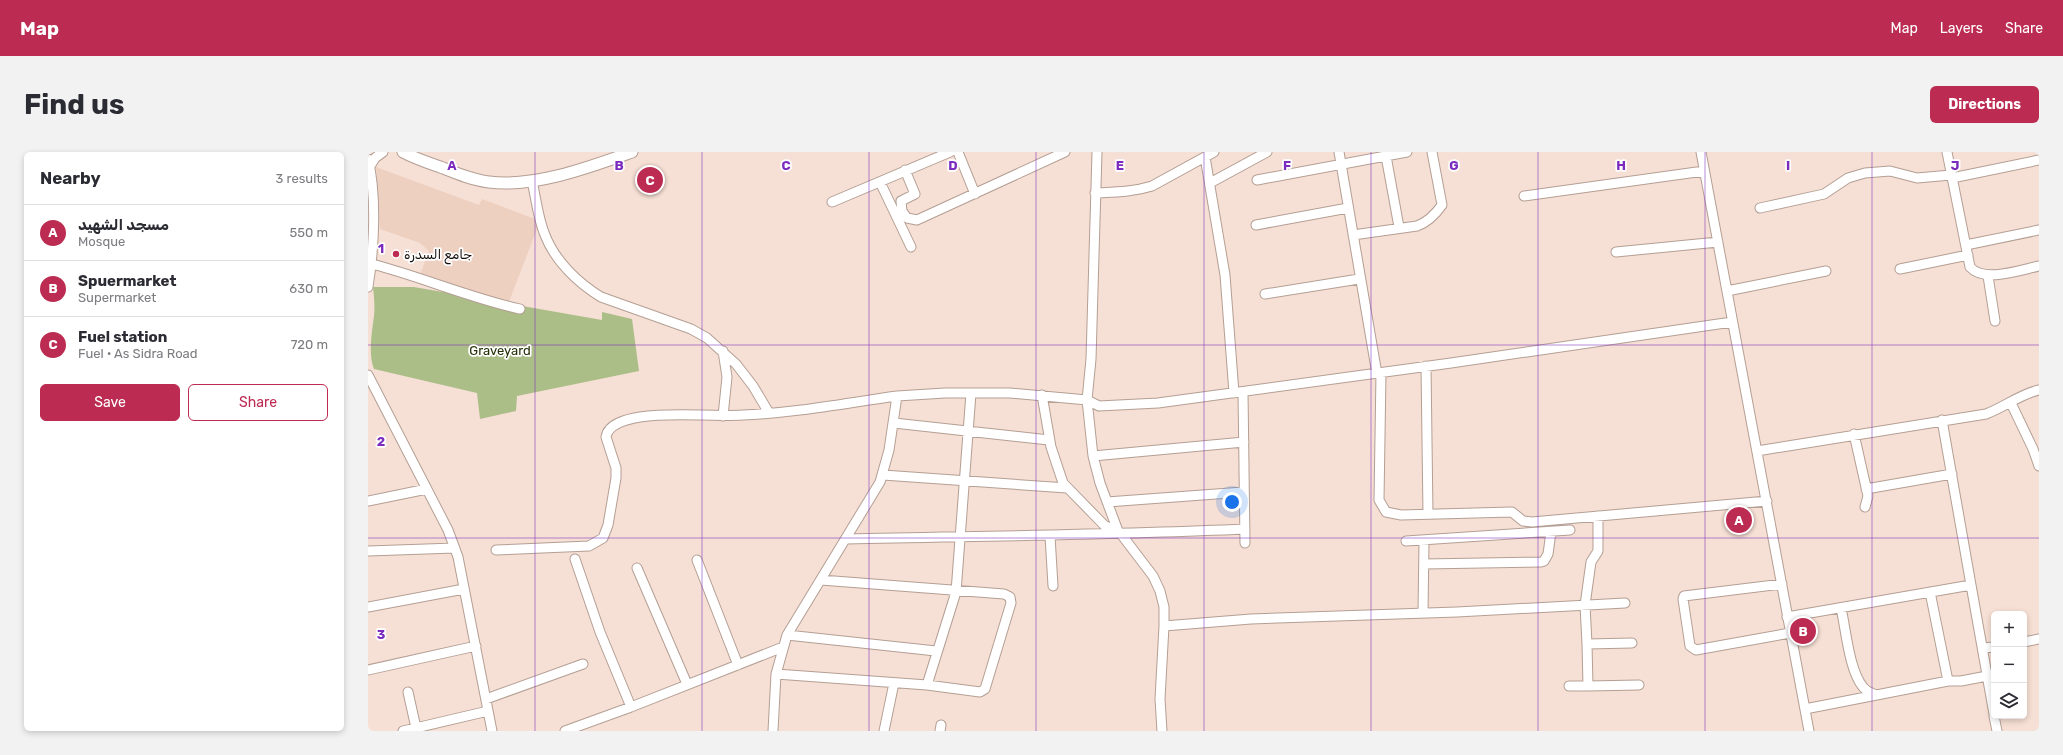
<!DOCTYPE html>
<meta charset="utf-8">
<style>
body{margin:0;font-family:Rubik,"Noto Sans Arabic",sans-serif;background:#f2f2f3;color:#2b2b33}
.controls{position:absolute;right:12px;bottom:12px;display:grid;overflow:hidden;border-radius:6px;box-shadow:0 2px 6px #0003}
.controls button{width:36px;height:36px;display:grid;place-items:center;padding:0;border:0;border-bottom:1px solid #e1e1e2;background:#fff;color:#2b2b33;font:20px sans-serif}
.you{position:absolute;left:864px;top:350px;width:14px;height:14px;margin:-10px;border:3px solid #fff;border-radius:50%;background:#1a73e8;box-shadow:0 0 0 6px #1a73e833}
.badge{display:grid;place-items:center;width:26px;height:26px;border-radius:50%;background:#bc2b51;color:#fff;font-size:13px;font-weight:700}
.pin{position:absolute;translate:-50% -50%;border:2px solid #fff;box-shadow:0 1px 4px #0006}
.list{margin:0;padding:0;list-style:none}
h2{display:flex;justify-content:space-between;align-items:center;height:52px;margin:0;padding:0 16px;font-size:17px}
h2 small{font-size:13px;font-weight:400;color:#7c7c81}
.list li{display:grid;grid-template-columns:26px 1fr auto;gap:12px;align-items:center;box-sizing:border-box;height:56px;padding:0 16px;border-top:1px solid #e1e1e2}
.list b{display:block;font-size:15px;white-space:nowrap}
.list p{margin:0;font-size:13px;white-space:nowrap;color:#7c7c81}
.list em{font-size:13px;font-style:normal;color:#7c7c81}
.actions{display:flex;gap:8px;padding:12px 16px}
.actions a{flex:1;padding:9px 0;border:1px solid #bc2b51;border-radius:6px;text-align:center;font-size:14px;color:#bc2b51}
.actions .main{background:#bc2b51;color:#fff}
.icon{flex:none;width:22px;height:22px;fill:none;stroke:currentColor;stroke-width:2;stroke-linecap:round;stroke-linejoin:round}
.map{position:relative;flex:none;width:1671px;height:579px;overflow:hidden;border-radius:6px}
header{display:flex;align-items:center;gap:24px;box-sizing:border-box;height:56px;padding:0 20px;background:#bc2b51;color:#fff}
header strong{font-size:19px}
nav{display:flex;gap:22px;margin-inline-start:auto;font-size:14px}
.intro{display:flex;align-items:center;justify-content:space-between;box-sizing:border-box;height:96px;padding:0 24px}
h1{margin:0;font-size:28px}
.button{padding:10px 18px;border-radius:6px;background:#bc2b51;color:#fff;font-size:14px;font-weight:700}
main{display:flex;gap:24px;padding:0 24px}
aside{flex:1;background:#fff;border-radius:6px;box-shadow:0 2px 6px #0003}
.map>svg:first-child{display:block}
.built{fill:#eed0c1}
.green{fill:#abbe88}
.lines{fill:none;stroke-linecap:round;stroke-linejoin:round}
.minor-casing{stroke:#b49f94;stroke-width:11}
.major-casing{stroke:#b49f94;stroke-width:13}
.minor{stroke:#fff;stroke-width:9}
.major{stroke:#fff;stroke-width:11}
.grid{fill:none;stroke:#7b2cbf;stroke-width:1;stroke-opacity:0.55}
.poi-dot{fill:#bc2b51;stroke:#fff;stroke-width:1.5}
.labels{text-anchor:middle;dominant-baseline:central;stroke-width:3.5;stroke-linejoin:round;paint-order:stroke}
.poi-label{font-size:13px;fill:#150e0a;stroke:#fff;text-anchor:start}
.park-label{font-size:13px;fill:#243004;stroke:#fff}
.grid-label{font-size:13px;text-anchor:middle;font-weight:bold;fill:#7b2cbf;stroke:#fff;stroke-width:3.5;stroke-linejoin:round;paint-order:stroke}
</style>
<header>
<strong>Map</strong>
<nav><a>Map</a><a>Layers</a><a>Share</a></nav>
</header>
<div class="intro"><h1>Find us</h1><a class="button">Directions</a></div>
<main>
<aside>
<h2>Nearby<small>3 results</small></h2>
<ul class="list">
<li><span class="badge">A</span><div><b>مسجد الشهيد</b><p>Mosque</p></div><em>550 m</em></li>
<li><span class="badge">B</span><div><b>Spuermarket</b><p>Supermarket</p></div><em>630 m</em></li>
<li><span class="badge">C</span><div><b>Fuel station</b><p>Fuel · As Sidra Road</p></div><em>720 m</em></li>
</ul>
<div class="actions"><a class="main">Save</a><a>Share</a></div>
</aside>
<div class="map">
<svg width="1671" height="579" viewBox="0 0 1671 579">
<rect width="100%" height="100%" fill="#f6dfd4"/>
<path class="built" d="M8,15L111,53L114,47L172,69L139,155L52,123L61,99L52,91L12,77Z"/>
<path class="green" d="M5,135H46L234,168V160L264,167L271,219L149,244L148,259L112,267L109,241L6,217C0,203 4,179 6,164C7,154 6,144 5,135Z"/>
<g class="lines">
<g class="minor-casing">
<path id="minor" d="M590,0L607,42
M729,0L723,207L719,248L725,304L732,331L750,379
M971,0L1009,222
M1333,0L1441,579
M1579,0L1602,115C1616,131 1652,118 1671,114
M1018,4L1031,75
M837,5L857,123L866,241
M0,7C9,44 6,97 0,135
M2,14L7,6L15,0
M537,18L547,42L533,49L534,59L539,66L549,68L697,0
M1584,26L1671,8
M889,28L1039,0
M164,29C168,46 170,67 177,83C187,109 210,131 233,145L323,177L339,186L368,212L385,234L401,261
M512,30L543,95
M842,31L899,0
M727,41C747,40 765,40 784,34L846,0
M1156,44L1336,19
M464,50L582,0
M1392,56L1456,42L1480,26L1497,21L1522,19L1549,26L1583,23
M888,73L980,56
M985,83L1049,74C1060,70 1067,63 1074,53L1064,0
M1598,93L1671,78
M1248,100L1350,90
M4,112C54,125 102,146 152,157
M1532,117L1600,103
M1620,124L1627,169
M1359,139L1458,119
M897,142L991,127
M355,199L359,225L355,264
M1058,214L1060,362
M1013,221L1011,348L1018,360L1033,363L1144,360L1155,369L1164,370L1399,349
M0,223L80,378L90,405L124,579
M875,240L877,391
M674,243L683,295L695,331L736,373L753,382L785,424L792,439L796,455V474L792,547L794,579
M1643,251L1665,297L1671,314
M526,271L681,288
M1486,282L1500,344L1497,355
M1389,299L1618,262C1637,255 1652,242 1671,238
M725,304L876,290
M515,323L699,336
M1498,337L1584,322
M0,349L59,337
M739,350L875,340
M1230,364V399L1223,410L1217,453L1219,492L1264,491
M682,384L685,434
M479,387C612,384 744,383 877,377
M1038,389L1202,378
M128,398L221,394L235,386L240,373L248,326V316L238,285C240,271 260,267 272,265C306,260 341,265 375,263C427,261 478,251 529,244
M0,399L87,396
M207,407L232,480L263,555
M329,408L370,513
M1056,412L1173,410L1176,409L1180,402L1183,380
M269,416L319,532
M1414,432L1316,444L1315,447L1322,494L1328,498L1422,481
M1603,433L1626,562
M0,455L96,437
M1473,456C1478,478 1481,518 1495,535C1498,539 1503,541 1508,543
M1055,461L1056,389
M1419,465L1603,433L1574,268
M796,474L883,467L1089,460L1257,451
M419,483L568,499
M1656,490L1671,487
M1219,492L1220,534L1271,533
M1615,496L1626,495
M0,518L108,494
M408,522L559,533L612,540L617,537L643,451L642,445L636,442L453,428
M1580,529H1593L1619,524
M559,533L588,440L603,241
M1201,534H1220
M40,540L48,576
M118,547L215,512
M1437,557L1580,529L1562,440
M1626,564L1629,579
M35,579L120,559
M197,579L263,555L415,495
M405,579L408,522L419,483L512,330L521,298L529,244L577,241H642L719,248L731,254L790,251L1083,211L1364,170
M516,579L526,531
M572,579L573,573"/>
</g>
<g class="major-casing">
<path id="major" d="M35,0C48,7 61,11 75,16C90,22 105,28 121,30C166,36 222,15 264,0"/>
</g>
<use href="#minor" class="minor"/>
<use href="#major" class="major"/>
</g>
<path class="grid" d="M167,0V579M334,0V579M501,0V579M668,0V579M836,0V579M1003,0V579M1170,0V579M1337,0V579M1504,0V579M0,193H1671M0,386H1671"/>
<circle class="poi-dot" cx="28" cy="102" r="4"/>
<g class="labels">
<g class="poi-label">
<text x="36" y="102">جامع السدرة</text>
</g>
<g class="park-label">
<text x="132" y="198">Graveyard</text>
</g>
</g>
<g class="grid-label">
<text x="84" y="18">A</text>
<text x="251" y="18">B</text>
<text x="418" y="18">C</text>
<text x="585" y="18">D</text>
<text x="752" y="18">E</text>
<text x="919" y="18">F</text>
<text x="1086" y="18">G</text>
<text x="1253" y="18">H</text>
<text x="1420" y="18">I</text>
<text x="1587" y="18">J</text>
<text x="13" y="101">1</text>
<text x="13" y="294">2</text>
<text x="13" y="487">3</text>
</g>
</svg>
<div class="controls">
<button>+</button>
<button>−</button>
<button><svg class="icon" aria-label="layers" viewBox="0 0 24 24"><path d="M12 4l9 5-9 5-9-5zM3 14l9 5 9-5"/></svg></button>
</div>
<div class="you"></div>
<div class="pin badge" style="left:1371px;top:368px">A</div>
<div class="pin badge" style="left:1435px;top:479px">B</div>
<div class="pin badge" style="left:282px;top:28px">C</div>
</div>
</main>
